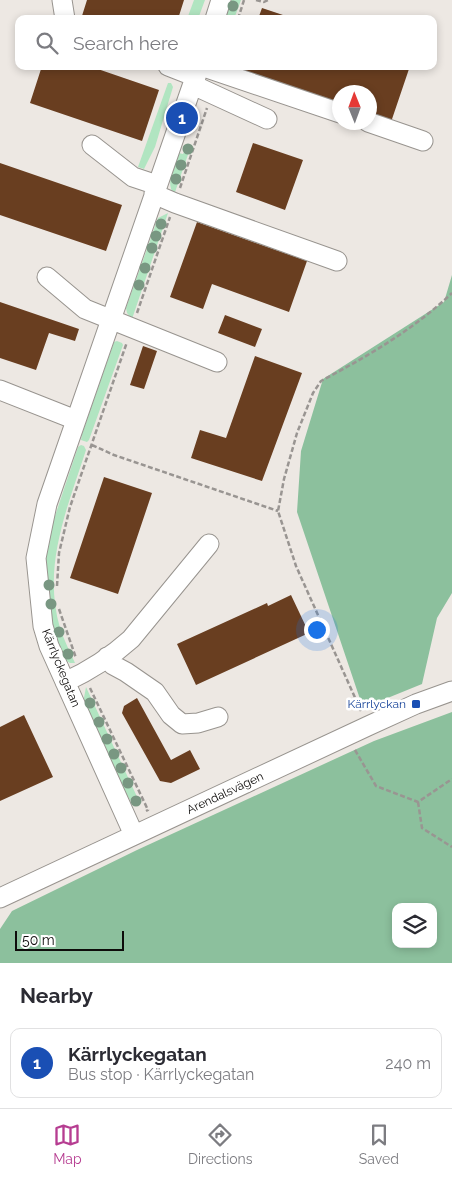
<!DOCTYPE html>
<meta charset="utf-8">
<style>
body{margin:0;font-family:Raleway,sans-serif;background:#f7f7f7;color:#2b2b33}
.controls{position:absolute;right:15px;bottom:15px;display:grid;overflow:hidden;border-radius:10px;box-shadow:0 2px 8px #0003}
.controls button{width:45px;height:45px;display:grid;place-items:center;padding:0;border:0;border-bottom:1px solid #e1e1e2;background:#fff;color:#2b2b33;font:25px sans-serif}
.compass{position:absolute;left:332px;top:85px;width:45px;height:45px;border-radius:50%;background:#fff;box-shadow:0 2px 8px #0003;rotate:359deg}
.scale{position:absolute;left:15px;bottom:12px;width:109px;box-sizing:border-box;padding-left:5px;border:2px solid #0e0c0b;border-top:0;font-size:14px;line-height:18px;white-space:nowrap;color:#0e0c0b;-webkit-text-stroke:4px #fff;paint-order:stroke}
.you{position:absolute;left:316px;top:629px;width:18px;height:18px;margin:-12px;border:4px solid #fff;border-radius:50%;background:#1a73e8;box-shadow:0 0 0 8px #1a73e833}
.badge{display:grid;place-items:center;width:32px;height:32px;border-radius:50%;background:#b63d91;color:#fff;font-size:16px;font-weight:700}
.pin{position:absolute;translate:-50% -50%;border:2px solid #fff;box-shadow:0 1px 5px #0006}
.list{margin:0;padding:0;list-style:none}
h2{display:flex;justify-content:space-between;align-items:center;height:65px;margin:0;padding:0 20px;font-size:21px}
h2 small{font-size:16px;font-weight:400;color:#7c7c81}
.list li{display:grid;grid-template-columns:32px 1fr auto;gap:15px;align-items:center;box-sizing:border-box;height:70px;margin:0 10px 10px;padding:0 10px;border:1px solid #e1e1e2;border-radius:10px}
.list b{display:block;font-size:19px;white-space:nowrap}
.list p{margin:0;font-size:16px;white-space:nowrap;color:#7c7c81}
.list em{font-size:16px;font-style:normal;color:#7c7c81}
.icon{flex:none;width:28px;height:28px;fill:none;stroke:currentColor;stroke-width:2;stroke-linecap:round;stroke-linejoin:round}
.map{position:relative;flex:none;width:452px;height:963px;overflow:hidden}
.search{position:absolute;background:#fff;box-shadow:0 2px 8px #0003;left:15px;right:15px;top:15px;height:55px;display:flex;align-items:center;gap:12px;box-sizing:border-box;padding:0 18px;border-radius:10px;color:#7c7c81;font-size:19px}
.sheet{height:145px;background:#fff}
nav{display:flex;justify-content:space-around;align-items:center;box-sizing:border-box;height:70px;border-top:1px solid #e1e1e2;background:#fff;font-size:14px;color:#7c7c81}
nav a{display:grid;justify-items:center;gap:2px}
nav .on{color:#b63d91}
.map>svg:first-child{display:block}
.green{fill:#b1e5c1}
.forest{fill:#8cc09d;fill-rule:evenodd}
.building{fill:#693e20}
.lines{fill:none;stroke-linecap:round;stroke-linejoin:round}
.minor-casing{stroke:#98948f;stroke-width:21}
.path{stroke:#999592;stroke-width:2.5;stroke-dasharray:5 2.5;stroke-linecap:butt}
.minor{stroke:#fff;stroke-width:19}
.tree{fill:#799782}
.transit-dot{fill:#1a4fb4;stroke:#fff;stroke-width:2}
.labels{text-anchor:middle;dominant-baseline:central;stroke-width:5;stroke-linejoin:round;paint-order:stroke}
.street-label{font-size:12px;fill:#0e0c0b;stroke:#fff}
.transit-label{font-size:12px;fill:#164399;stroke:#fff;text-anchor:end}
</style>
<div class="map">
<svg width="452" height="963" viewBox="0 0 452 963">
<rect width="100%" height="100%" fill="#ede8e3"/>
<path class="green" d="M194,0H205L198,19H187Z
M231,0H241L234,19H224Z
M168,83H171L173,87L155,147L144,169L138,167Z
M188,144L191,146L174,195C165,182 174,167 179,153L183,154Z
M168,213L132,319L127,313L126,308L158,218Z
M117,341L122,343L123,345L89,440L87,442L81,440L82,434L114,342Z
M81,445L84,446L86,450C67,509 42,566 60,628C64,640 70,652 75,663H70L63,659L48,617L45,564L51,528L78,447Z
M86,687L139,801V805L130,800L126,794L83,703Z"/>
<path class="forest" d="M452,275V593L437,618L422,684L363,708L297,512L301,451L323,379L444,302Z
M452,712V963H0V929L12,911L137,850L374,741ZM396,907H433V944H396Z"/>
<path class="building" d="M87,0H184L178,19H81Z
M262,8L292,18V19H258Z
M42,66H89L159,90L142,141L30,103Z
M242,66H410L390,125L370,118V92H340V108L240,74Z
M253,143L303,160L285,210L236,192Z
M0,163L122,205L106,251L0,215Z
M197,222L307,261L289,312L212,284L203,309L170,297Z
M0,302L79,329L75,341L49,333L36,370L0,358Z
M225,315L262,329L255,347L218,333Z
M143,346L157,351L144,389L130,385Z
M255,356L302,373L262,481L191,458L200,430L226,438Z
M104,477L152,493L118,594L70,578Z
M291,595L309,633L196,685L177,644L267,603L268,606Z
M137,698L171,760L190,750L200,769L171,783L160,781L122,713L124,706Z
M24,715L53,777L0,801V727Z"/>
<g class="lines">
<g class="minor-casing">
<path id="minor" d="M62,0L65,19
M215,19L221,0
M168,66L196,77
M201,66L340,113
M193,85L267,119
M368,122L423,141
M92,145L133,177L157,185
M154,194L175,203L337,261
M47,277L85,309L217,362
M0,390L76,420
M107,657L113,665L126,672L155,692L171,715L182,724L198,723L218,717
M65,682C89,671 111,657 131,639L209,544
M134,835L49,646L43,626L36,558L47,504L199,66
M0,898L368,726L416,704L452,691"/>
</g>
<path class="path" d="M256,0L264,2L268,0
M238,19L244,0
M180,188L207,108
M137,313L170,217
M92,445L114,455L278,511
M57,586L59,553L70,507L127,342
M59,609L76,658
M90,688L148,810L146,811
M361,711L296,566L278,511L284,479L297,433L313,393L321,381C368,356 413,330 452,293
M355,750L376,786L418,802L452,779
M418,802L422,828L452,847"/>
<use href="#minor" class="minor"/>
</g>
<g class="tree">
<circle cx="233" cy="6" r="5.5"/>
<circle cx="188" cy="149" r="5.5"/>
<circle cx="181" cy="165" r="5.5"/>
<circle cx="176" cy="179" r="5.5"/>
<circle cx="161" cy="224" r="5.5"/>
<circle cx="156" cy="236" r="5.5"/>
<circle cx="152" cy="248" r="5.5"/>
<circle cx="145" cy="268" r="5.5"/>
<circle cx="139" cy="285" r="5.5"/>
<circle cx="49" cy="585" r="5.5"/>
<circle cx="51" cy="604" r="5.5"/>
<circle cx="59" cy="632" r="5.5"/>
<circle cx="68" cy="654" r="5.5"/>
<circle cx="90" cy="703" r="5.5"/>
<circle cx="99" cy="722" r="5.5"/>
<circle cx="107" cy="739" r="5.5"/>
<circle cx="114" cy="754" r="5.5"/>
<circle cx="121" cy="768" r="5.5"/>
<circle cx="128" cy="783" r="5.5"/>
<circle cx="136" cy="801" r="5.5"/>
</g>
<rect class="transit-dot" x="411" y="699" width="10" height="10" rx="2.5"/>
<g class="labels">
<g class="street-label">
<text transform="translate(61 668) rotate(68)">Kärrlyckegatan</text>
<text transform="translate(225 793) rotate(-25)">Arendalsvägen</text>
</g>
<g class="transit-label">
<text x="406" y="704">Kärrlyckan</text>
</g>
</g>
</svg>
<div class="controls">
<button><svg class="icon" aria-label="layers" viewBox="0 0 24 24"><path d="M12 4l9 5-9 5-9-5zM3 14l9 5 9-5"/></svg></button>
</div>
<svg class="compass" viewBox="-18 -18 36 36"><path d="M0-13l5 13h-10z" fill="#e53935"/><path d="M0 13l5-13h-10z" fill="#7c7c81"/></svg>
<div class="scale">50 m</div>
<div class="you"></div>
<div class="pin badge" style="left:182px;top:118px;background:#1a4fb4">1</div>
<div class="search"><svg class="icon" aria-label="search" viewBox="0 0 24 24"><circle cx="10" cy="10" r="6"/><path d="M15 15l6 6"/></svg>Search here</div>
</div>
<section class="sheet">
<h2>Nearby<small></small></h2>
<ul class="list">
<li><span class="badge" style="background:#1a4fb4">1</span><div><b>Kärrlyckegatan</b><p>Bus stop · Kärrlyckegatan</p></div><em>240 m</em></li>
</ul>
</section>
<nav>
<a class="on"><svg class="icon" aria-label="map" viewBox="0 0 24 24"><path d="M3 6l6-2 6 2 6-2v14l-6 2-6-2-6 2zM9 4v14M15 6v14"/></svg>Map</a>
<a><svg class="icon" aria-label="directions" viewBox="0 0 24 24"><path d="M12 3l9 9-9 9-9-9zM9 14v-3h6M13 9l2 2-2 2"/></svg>Directions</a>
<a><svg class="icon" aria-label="saved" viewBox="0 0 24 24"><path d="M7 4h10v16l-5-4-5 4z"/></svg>Saved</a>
</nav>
